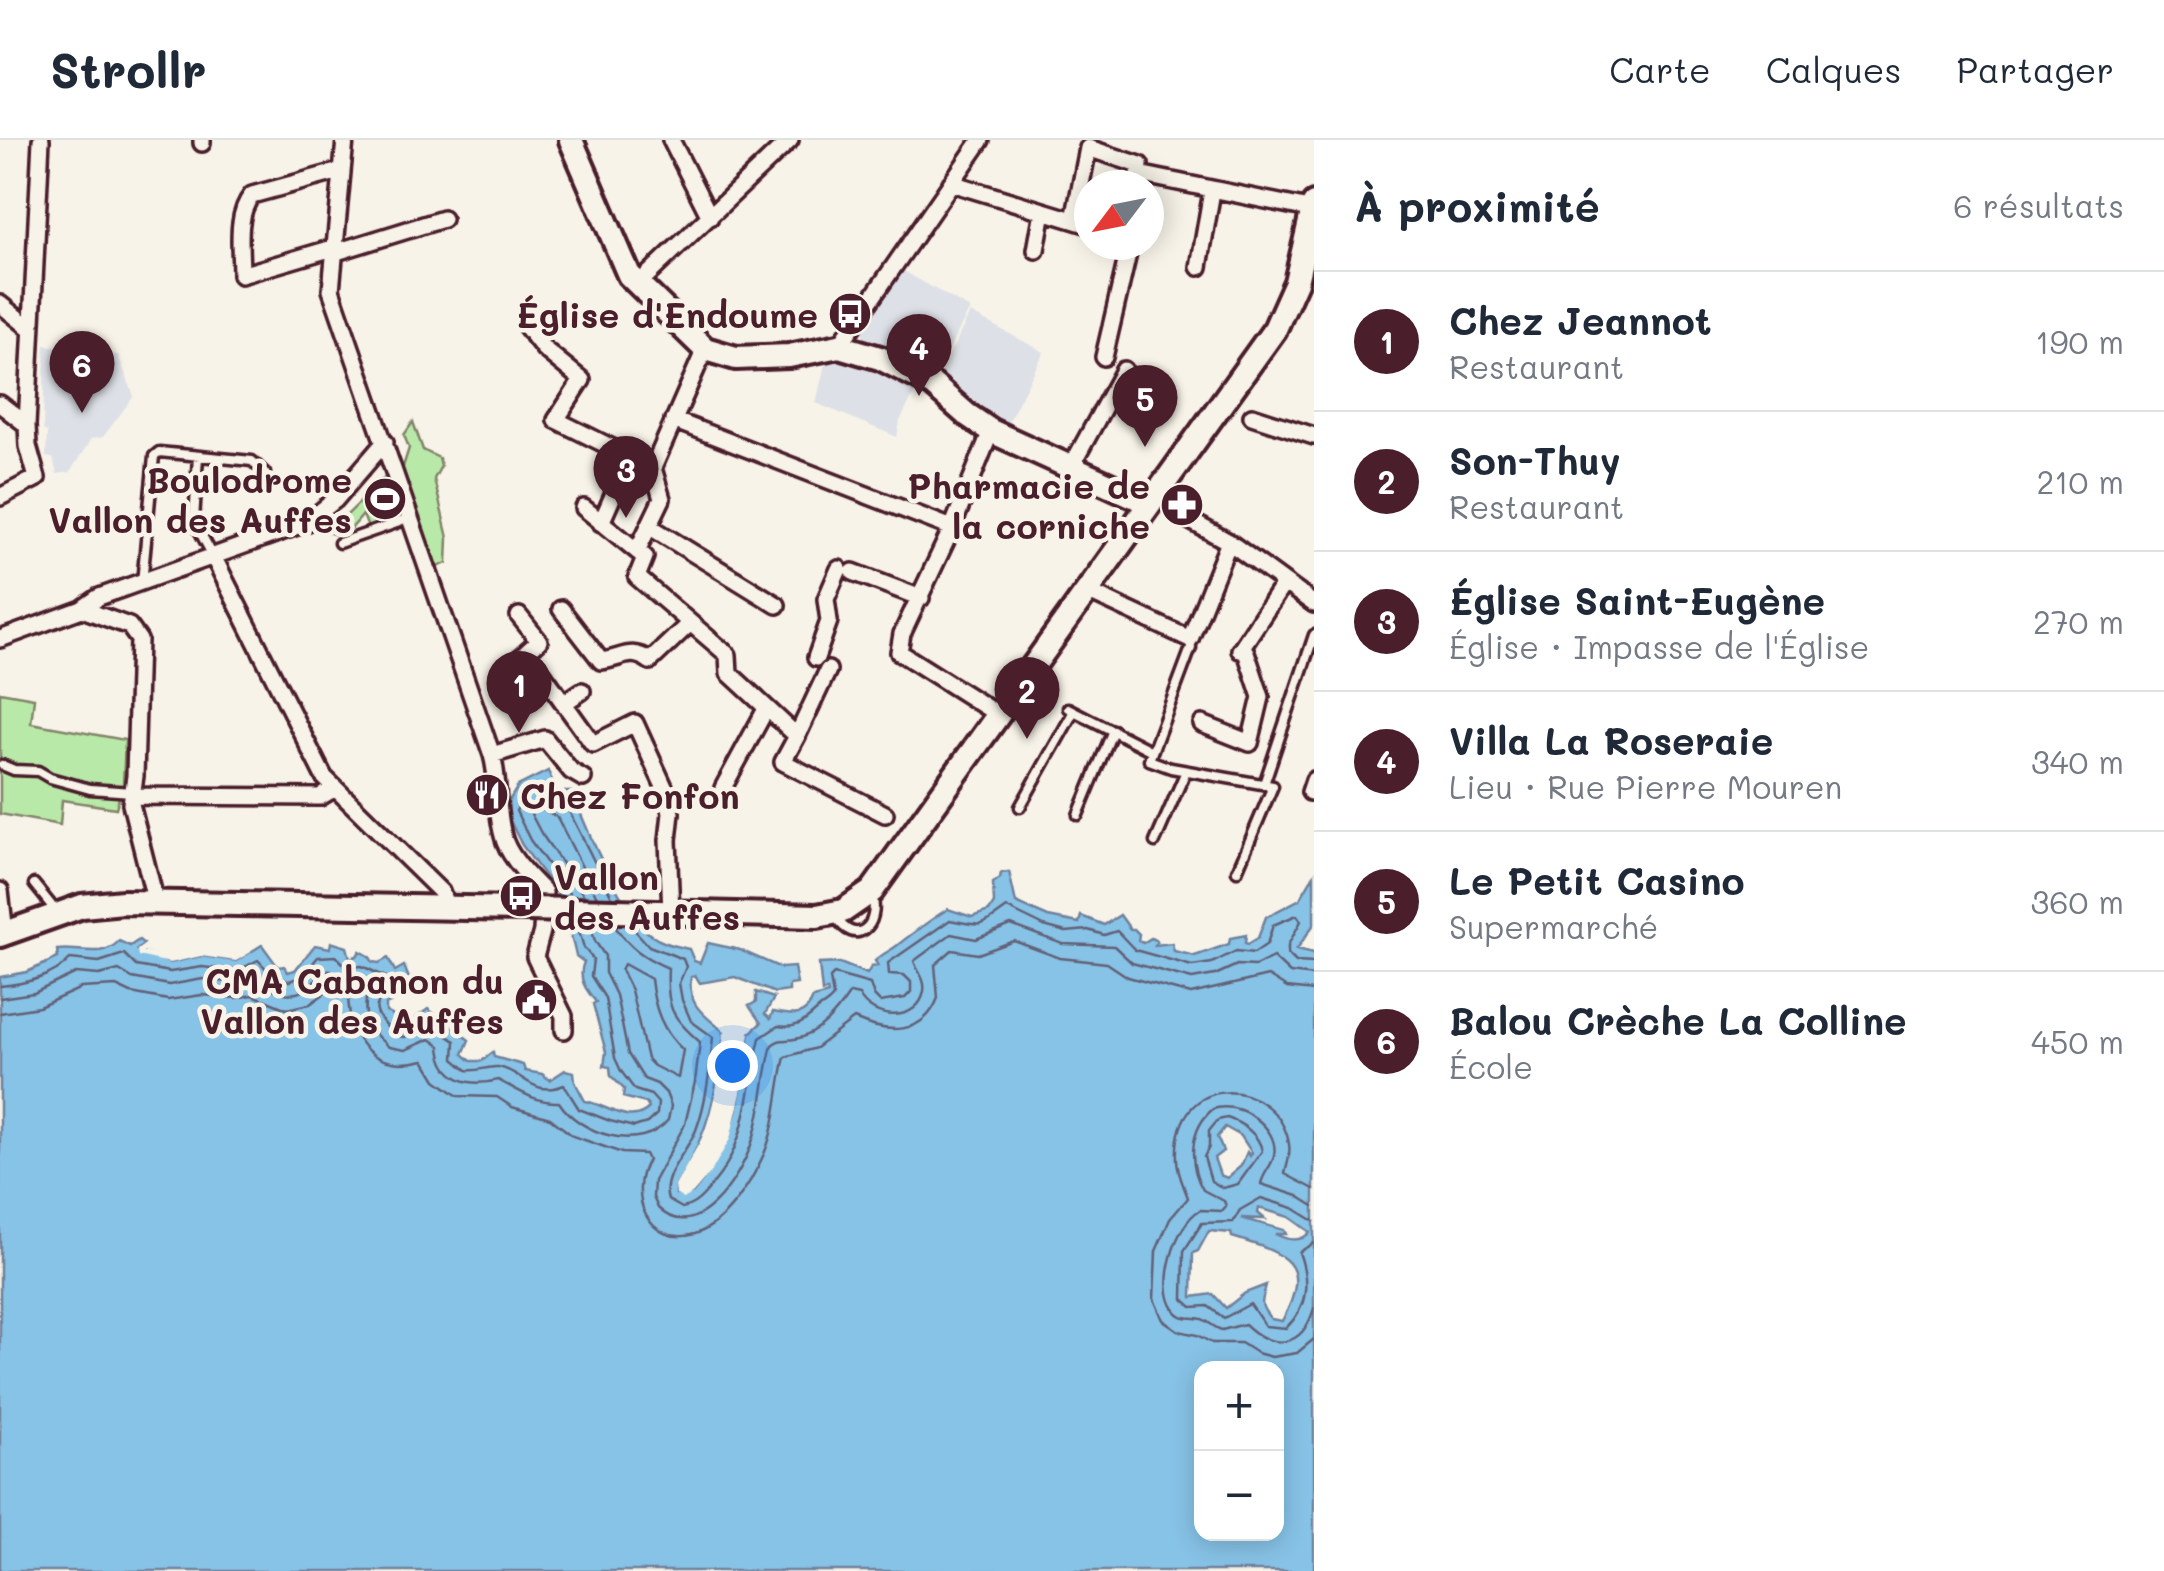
<!DOCTYPE html>
<html lang="fr">
<meta charset="utf-8">
<style>
body{margin:0;font-family:Mali,sans-serif;background:#f6f6f7;color:#1f2937}
.controls{position:absolute;right:30px;bottom:30px;display:grid;overflow:hidden;border-radius:20px;box-shadow:0 5px 25px #0003}
.controls button{width:90px;height:90px;display:grid;place-items:center;padding:0;border:0;border-bottom:2px solid #e0e1e3;background:#fff;color:#1f2937;font:50px sans-serif}
.compass{position:absolute;left:1074px;top:30px;width:90px;height:90px;border-radius:50%;background:#fff;box-shadow:0 5px 25px #0003;rotate:238deg}
.you{position:absolute;left:732px;top:925px;width:35px;height:35px;margin:-25px;border:8px solid #fff;border-radius:50%;background:#1a73e8;box-shadow:0 0 0 15px #1a73e833}
.badge{display:grid;place-items:center;width:65px;height:65px;border-radius:50%;background:#4a1f2b;color:#fff;font-size:32px;font-weight:700}
.pin{position:absolute;translate:-50% -82px;filter:drop-shadow(0 2px 5px #0008)}
.pin::after{content:'';position:absolute;top:52px;width:35px;height:30px;background:inherit;clip-path:polygon(0 0,100% 0,50% 100%)}
.list{margin:0;padding:0;list-style:none}
h2{display:flex;justify-content:space-between;align-items:center;height:130px;margin:0;padding:0 40px;font-size:42px}
h2 small{font-size:32px;font-weight:400;color:#747a83}
.list li{display:grid;grid-template-columns:65px 1fr auto;gap:30px;align-items:center;box-sizing:border-box;height:140px;padding:0 40px;border-top:2px solid #e0e1e3}
.list b{display:block;font-size:38px;white-space:nowrap}
.list p{margin:0;font-size:32px;white-space:nowrap;color:#747a83}
.list em{font-size:32px;font-style:normal;color:#747a83}
.map{position:relative;flex:none;width:1314px;height:1431px;overflow:hidden}
header{display:flex;align-items:center;gap:60px;box-sizing:border-box;height:140px;padding:0 50px;background:#fff;border-bottom:2px solid #e0e1e3}
header strong{font-size:48px}
nav{display:flex;gap:55px;margin-inline-start:auto;font-size:35px}
main{display:flex}
aside{flex:1;background:#fff}
.map>svg:first-child{display:block}
.built{fill:#dde0e6}
.green{fill:#b9e9a8;stroke:#82846a;stroke-width:2.5}
.water{fill:#87c3e7;stroke:#6f819c;stroke-width:2.5;fill-rule:evenodd}
.pier{fill:#f7f3e8}
.lines{fill:none;stroke-linecap:round;stroke-linejoin:round}
.shore{stroke:#626176;stroke-width:2.5}
.lane-casing{stroke:#4a1f2b;stroke-width:15}
.street-casing{stroke:#4a1f2b;stroke-width:22}
.secondary-casing{stroke:#4a1f2b;stroke-width:30}
.lane{stroke:#f7f3e8;stroke-width:8}
.street{stroke:#f7f3e8;stroke-width:15}
.secondary{stroke:#f7f3e8;stroke-width:22}
.secondary-bridge-casing{stroke:#4a1f2b;stroke-width:30;stroke-linecap:butt}
.secondary-bridge{stroke:#f7f3e8;stroke-width:22}
.labels{text-anchor:middle;dominant-baseline:central;stroke-width:9;stroke-linejoin:round;paint-order:stroke}
.poi-label{font-size:35px;font-weight:bold;fill:#4a1f2b;stroke:#f7f3e8;text-anchor:end}
</style>
<header>
<strong>Strollr</strong>
<nav><a>Carte</a><a>Calques</a><a>Partager</a></nav>
</header>
<main>
<div class="map">
<svg width="1314" height="1431" viewBox="0 0 1314 1431">
<rect width="100%" height="100%" fill="#f7f3e8"/>
<filter id="ink" filterUnits="userSpaceOnUse"><feTurbulence type="fractalNoise" baseFrequency=".01" numOctaves="2"/><feDisplacementMap in="SourceGraphic" scale="20" xChannelSelector="R" yChannelSelector="G"/><feConvolveMatrix kernelMatrix="1 2 1 2 8 2 1 2 1" color-interpolation-filters="sRGB"/></filter>
<g filter="url(#ink)">
<path class="built" d="M900,129L970,169L935,236L864,199L861,186Z
M970,173L1044,212L1003,292L937,241Z
M45,205L118,215L134,256L103,297L91,299L70,332L57,334L53,318L46,317L47,292L43,290Z
M847,219L861,220L918,246L900,281L897,297L816,263L826,220Z"/>
<path class="green" d="M413,282L423,310L439,318L441,326L434,339L448,398L447,423L435,428L402,330L409,308L404,295Z
M386,336L399,376L368,388L363,375L344,397L320,390L331,381L338,384Z
M0,552L34,558L31,583L125,600L123,644L116,668L62,660L60,685L0,674Z"/>
<path class="water" d="M548,631L557,652H572C586,688 622,774 652,796C663,804 677,806 689,809L694,821L700,823L708,803L740,810L781,828L794,827L797,844L789,845V851L775,853L735,837L700,843L695,835L691,837C687,867 705,875 724,892C716,955 710,991 676,1046V1054L693,1053C737,1001 740,958 750,893L761,883L749,866L756,862V852L774,858L765,874L770,879L773,872C790,875 805,880 813,858L828,854L827,850L822,852L819,824L840,823L867,834L871,827L878,826L875,821C882,814 888,812 895,807C913,793 928,781 948,769L972,777L989,771L994,763L993,743L1000,738L1001,733L1009,732L1016,763L1048,777L1079,783L1081,776L1104,785L1120,775L1130,789H1134L1139,794L1138,801L1143,803L1151,798L1157,801L1155,805L1172,803L1174,811L1195,816L1229,804L1230,798L1246,795L1245,803L1248,804L1258,798L1266,777L1300,759L1314,735V784L1297,809L1314,813V1431H0V837L27,832L58,818L57,810C79,807 102,819 119,801L130,806L139,800L144,804L137,810L170,823L201,816L236,821L262,805L278,827L284,826L288,832L295,830L315,805L330,808L331,802L347,807L350,818L357,816L360,811L369,816L373,822L379,823L388,818L395,831L404,826L414,851L386,865V872L396,877L399,890L428,869L469,900L463,914L471,921H482L493,912L494,917L523,925L525,931L542,934L550,940L565,930L574,932L575,942L585,961C605,964 630,987 649,968L646,963L623,957L624,949L611,936L610,927L604,926L606,912L593,864L596,862C586,850 577,838 584,822L576,816L563,761L522,705L504,669L518,646ZM1225,987L1241,996L1252,1013L1250,1016L1247,1012L1241,1026L1227,1038L1220,1035L1214,1018L1223,1011L1217,997ZM1259,1068L1289,1077L1310,1092C1301,1103 1287,1100 1275,1094H1286L1284,1090L1241,1078L1265,1079L1258,1073ZM1209,1091L1231,1093L1232,1097C1285,1113 1314,1122 1282,1181L1271,1179C1256,1162 1264,1160 1266,1145L1245,1153L1226,1168L1213,1154L1192,1157L1193,1113L1198,1111ZM1202,1228H1276V1394H1202Z"/>
<path class="pier" d="M148,802V807L143,812L170,817L202,811L235,816L251,805V812L236,821L201,816L170,823L138,816L137,810Z
M724,892H729L722,947L711,993L680,1051L690,1049L706,1029L725,997L736,952L745,893H750L741,953L730,999L711,1032L693,1053L683,1059L676,1054L675,1046L706,991L717,947Z"/>
<g class="lines">
<path class="shore" d="M571,756L530,700L516,671L525,654L539,646L544,648L551,660L566,665L612,757
M585,757L541,693L530,672L533,665L557,677L597,757
M614,785C630,808 643,817 668,828C666,867 671,877 700,902L695,942L685,984L654,1041L653,1057L658,1068C696,1106 739,1039 751,1005C763,973 763,938 772,905C780,898 784,901 795,899C820,895 837,872 850,853L859,855C873,882 919,882 924,851C926,839 917,831 914,821L951,794L976,799L1011,785L1063,804L1114,806L1132,823L1192,839L1215,835L1237,825L1255,826L1273,817L1290,833L1314,836
M630,785L649,806L683,819L686,827L679,843L682,860L691,881L713,897C710,927 707,961 696,990C687,1012 660,1036 668,1060L682,1068C696,1065 703,1056 712,1045C749,1002 747,949 760,898L778,886C799,890 807,879 821,867C826,864 830,861 833,857L830,838L834,834L870,844L874,856L880,862L905,858L911,852V842L904,835L889,834L888,823L950,780C985,787 979,788 1007,768L1044,786L1066,792L1088,790L1104,795L1117,791L1135,810L1192,826L1212,823L1236,811L1254,813L1267,804L1273,785L1297,775L1301,781L1288,805V814L1296,822L1314,823
M624,824L651,839C654,868 662,891 683,910L678,938L654,926L647,919L631,850L621,830Z
M0,846C24,844 54,837 70,819L99,822L124,814L136,826L170,832L202,827L237,831L258,820L272,835L289,841L301,837L318,817L336,816L347,827L362,826L396,842V848C364,866 377,875 395,896L405,897L430,884L455,901L454,919L467,930C478,932 488,926 498,927C523,931 532,958 564,945L579,969L610,981L634,987L647,983L657,974L658,963L651,955L635,950L621,931L615,918L605,858L591,836L593,819L584,808L577,784
M0,858L34,853L76,833L99,835L119,830L132,838L169,845L203,839L238,843L255,837C271,850 291,862 310,846C319,838 319,833 330,830C343,839 355,838 368,846C363,875 363,886 389,907L405,910L430,899L440,906C442,939 469,948 498,940C518,950 535,963 559,962C579,994 641,1014 668,980L671,966L666,953L657,944L644,939L628,914L616,855L605,833V816L595,801L590,784
M0,873L39,867L81,848L116,846L131,853L168,860L202,855L236,858L253,855L287,869L310,864L331,849L348,856C350,905 375,932 424,920L436,940L458,956L497,957L512,967L550,978L573,996L622,1013L645,1014L648,1020C627,1055 648,1108 695,1094C726,1084 751,1043 764,1014C777,984 777,948 785,917L816,908L854,879C885,893 923,897 938,858L935,825L952,810L978,814L1014,801L1060,818L1107,823L1128,837L1191,854L1268,836L1287,848L1314,851
M1227,978C1242,983 1259,994 1262,1011L1238,1044L1223,1048L1211,1041L1204,1017L1209,1007V991L1218,980Z
M1314,1049L1285,1034C1287,1024 1291,1015 1289,1004C1279,939 1172,926 1177,1020C1177,1033 1184,1046 1188,1058L1170,1079L1156,1111L1154,1159L1163,1180L1179,1191L1197,1195L1212,1203H1241L1257,1213L1272,1217L1297,1213L1314,1199
M1314,1066L1298,1056L1261,1044C1263,1033 1272,1026 1274,1016C1280,986 1238,960 1213,969C1189,989 1188,1024 1203,1050L1224,1061L1226,1066L1222,1071L1200,1070C1175,1084 1157,1146 1174,1169C1182,1181 1190,1176 1202,1179C1208,1181 1214,1188 1222,1190L1245,1184C1273,1211 1303,1208 1314,1168
M1314,1081L1293,1068L1261,1058L1240,1070L1233,1082L1202,1083L1184,1111L1183,1159L1192,1167L1208,1166L1224,1178L1250,1164L1265,1186L1286,1188C1309,1166 1309,1140 1299,1112L1314,1103"/>
<g class="lane-casing">
<path id="lane" d="M198,316L194,381L214,418
M339,403L411,378
M142,443L154,316L159,312L252,321L265,333
M1190,499L1191,508L1149,620L1171,628L1273,646L1237,731
M1068,568L1152,611
M2,625L14,630L38,631L50,638L90,649L132,652
M1264,644L1314,495
M1020,667L1074,571
M1078,675L1113,590
M1155,702L1186,631
M34,744L51,765L54,774
M836,777C855,808 881,787 872,754"/>
</g>
<g class="street-casing">
<path id="street" d="M202,0V3
M345,0L331,150L492,615C500,643 495,674 505,702C512,720 530,738 544,752L542,791L535,817L564,876V890
M671,0L710,77
M951,43L1089,85
M1138,45L1139,34L1314,70
M1074,80L1088,8L1140,25L1139,34
M333,108L241,135C241,109 235,75 252,55L340,31
M1036,110L1043,71
M333,113L443,79
M1199,127L1212,51
M637,145L790,0
M0,164L31,189
M526,186L544,209L582,240L556,280L653,328
M839,206L981,0
M1104,217L1130,105
M0,264L27,285
M1252,276L1314,296
M673,280L952,388
M991,291L952,388L902,494L899,512L997,574
M1071,327L1124,230
M653,328L662,359L637,411L645,417L637,437L728,515L729,533L797,596L783,622L885,674
M653,328L705,209
M0,357L37,338L28,306L27,285L41,0
M584,368L637,411
M1187,379L1229,402
M601,383L630,317
M649,386L777,465
M214,418L324,637L441,752L447,768
M853,432L921,458
M1087,451L1190,499L1229,402L1314,464
M82,469L129,486L139,500L135,636L131,664L156,763
M561,469L601,521C622,519 630,507 650,521L690,483
M519,476L539,501L520,518L543,534L593,604L635,583L666,651L671,673L668,700L671,772
M0,499L82,469L99,457L306,383L335,360L385,302
M816,518L829,481L826,459L839,429
M1019,543L1041,554
M564,563L582,551
M1202,584L1250,603L1261,557L1246,512L1240,510L1284,443
M797,596L828,530
M492,615L545,599L571,631L583,638
M723,648L766,569
M1310,652L1314,640
M132,656L320,657L335,648
M0,751L5,793"/>
</g>
<g class="secondary-casing">
<path id="secondary" d="M571,0L629,135L705,209L736,218L789,216L839,206L880,218L933,245L966,274L991,291L1149,363
M657,772L817,776L843,771L872,751L1275,189L1296,142L1314,64
M0,795L82,766L123,762L528,769"/>
</g>
<use href="#lane" class="lane"/>
<use href="#street" class="street"/>
<use href="#secondary" class="secondary"/>
<g class="secondary-bridge-casing">
<path id="secondary-bridge" d="M528,769L657,772"/>
</g>
<use href="#secondary-bridge" class="secondary-bridge"/>
</g>
</g>
<defs>
<g id="bus-disc" transform="scale(2.25)"><circle r="9.5" fill="#4a1f2b" stroke="#f7f3e8"/><path d="M-5-6H5V4H4V6H2V4H-2V6H-4V4H-5ZM-3.5-4V0h7V-4ZM-3.5 1.2v1.5H-2V1.2ZM2 1.2v1.5H3.5V1.2Z" fill="#fff"/></g>
<g id="stadium-disc" transform="scale(2.25)"><circle r="9.5" fill="#4a1f2b" stroke="#f7f3e8"/><path d="M0-5a6.5 5 0 1 0 0 10a6.5 5 0 1 0 0-10ZM-3.5-1.8h7v3.6h-7Z" fill="#fff"/></g>
<g id="pharmacy-disc" transform="scale(2.25)"><circle r="9.5" fill="#4a1f2b" stroke="#f7f3e8"/><path d="M-2-6h4v4h4v4h-4v4h-4v-4h-4v-4h4Z" fill="#fff"/></g>
<g id="restaurant-disc" transform="scale(2.25)"><circle r="9.5" fill="#4a1f2b" stroke="#f7f3e8"/><path d="M-5-6h1v4h1v-4h1v4h1v-4h1v5L-1.5 .5V6h-2V.5L-5-1ZM5-6V6H3V1.5H1.5Q1.5-4 5-6Z" fill="#fff"/></g>
<g id="civic-disc" transform="scale(2.25)"><circle r="9.5" fill="#4a1f2b" stroke="#f7f3e8"/><path d="M-.6-6.5H3V-4.5H.6V-3L4-1V1h2V6H-6V1h2V-1L-.6-3ZM-1.2 2.5V6h2.4V2.5Z" fill="#fff"/></g>
</defs>
<g fill-rule="evenodd">
<use href="#bus-disc" x="850" y="174"/>
<use href="#stadium-disc" x="385" y="359"/>
<use href="#pharmacy-disc" x="1182" y="365"/>
<use href="#restaurant-disc" x="487" y="655"/>
<use href="#bus-disc" x="521" y="756"/>
<use href="#civic-disc" x="536" y="860"/>
</g>
<g class="labels">
<g class="poi-label">
<text x="818" y="174">Église d'Endoume</text>
<text x="352" y="339">Boulodrome<tspan x="352" dy="40">Vallon des Auffes</tspan></text>
<text x="1150" y="345">Pharmacie de<tspan x="1150" dy="40">la corniche</tspan></text>
<text x="520" y="655" text-anchor="start">Chez Fonfon</text>
<text x="554" y="736" text-anchor="start">Vallon<tspan x="554" dy="40">des Auffes</tspan></text>
<text x="504" y="840">CMA Cabanon du<tspan x="504" dy="40">Vallon des Auffes</tspan></text>
</g>
</g>
</svg>
<div class="controls">
<button>+</button>
<button>−</button>
</div>
<svg class="compass" viewBox="-18 -18 36 36"><path d="M0-13l5 13h-10z" fill="#e53935"/><path d="M0 13l5-13h-10z" fill="#747a83"/></svg>
<div class="you"></div>
<div class="pin badge" style="left:519px;top:593px">1</div>
<div class="pin badge" style="left:1027px;top:599px">2</div>
<div class="pin badge" style="left:626px;top:378px">3</div>
<div class="pin badge" style="left:919px;top:256px">4</div>
<div class="pin badge" style="left:1145px;top:307px">5</div>
<div class="pin badge" style="left:82px;top:273px">6</div>
</div>
<aside>
<h2>À proximité<small>6 résultats</small></h2>
<ul class="list">
<li><span class="badge">1</span><div><b>Chez Jeannot</b><p>Restaurant</p></div><em>190 m</em></li>
<li><span class="badge">2</span><div><b>Son-Thuy</b><p>Restaurant</p></div><em>210 m</em></li>
<li><span class="badge">3</span><div><b>Église Saint-Eugène</b><p>Église · Impasse de l'Église</p></div><em>270 m</em></li>
<li><span class="badge">4</span><div><b>Villa La Roseraie</b><p>Lieu · Rue Pierre Mouren</p></div><em>340 m</em></li>
<li><span class="badge">5</span><div><b>Le Petit Casino</b><p>Supermarché</p></div><em>360 m</em></li>
<li><span class="badge">6</span><div><b>Balou Crèche La Colline</b><p>École</p></div><em>450 m</em></li>
</ul>
</aside>
</main>
